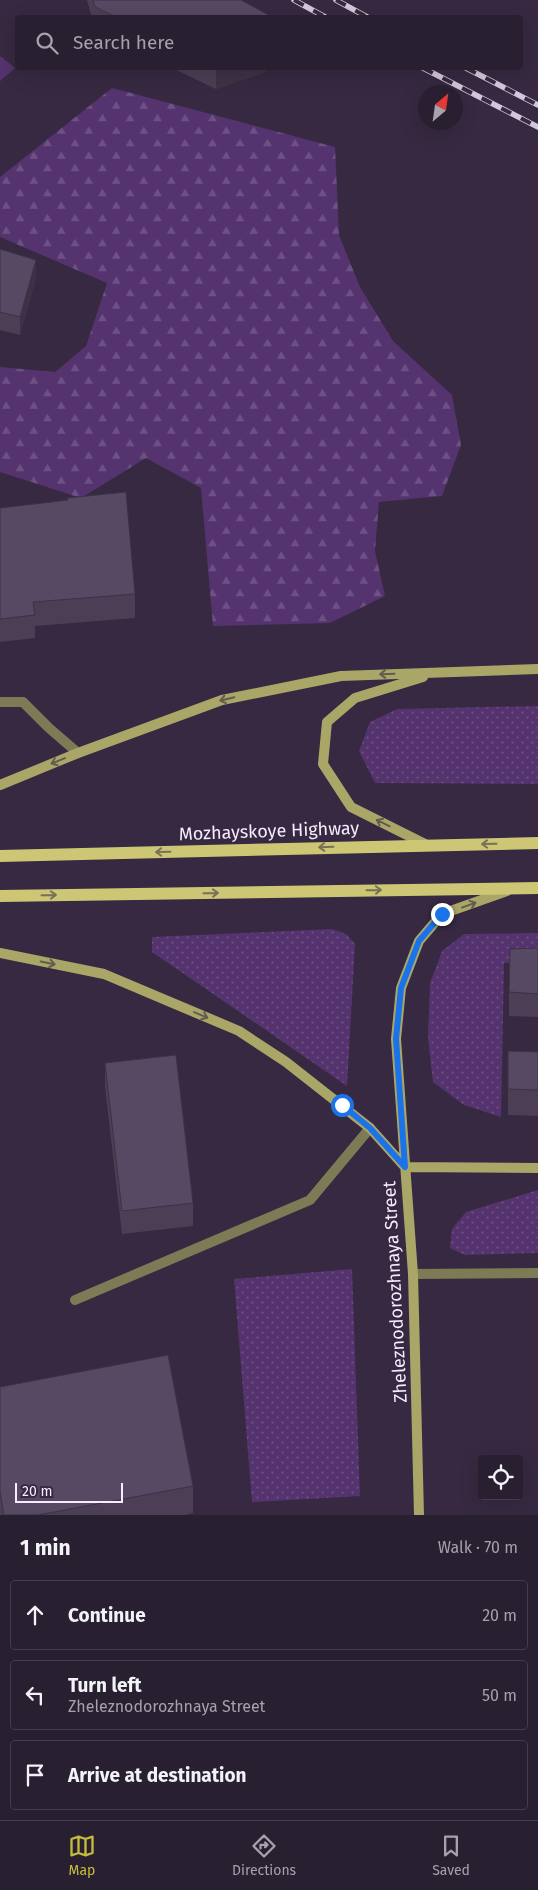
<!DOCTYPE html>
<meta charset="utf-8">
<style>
body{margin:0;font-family:"Fira Sans",sans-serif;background:#342c3d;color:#f1f3f6}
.controls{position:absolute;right:15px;bottom:15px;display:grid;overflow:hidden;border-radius:5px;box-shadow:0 5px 20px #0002}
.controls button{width:45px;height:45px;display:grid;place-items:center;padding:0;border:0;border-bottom:1px solid #443d4d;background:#281f31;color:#f1f3f6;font:25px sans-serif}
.compass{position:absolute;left:418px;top:85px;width:45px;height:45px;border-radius:50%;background:#281f31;box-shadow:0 5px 20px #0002;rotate:29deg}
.scale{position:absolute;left:15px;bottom:12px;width:108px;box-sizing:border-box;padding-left:5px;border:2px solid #f5ecfd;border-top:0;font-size:14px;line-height:18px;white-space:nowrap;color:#f5ecfd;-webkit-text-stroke:4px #362941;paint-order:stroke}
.stop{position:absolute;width:15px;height:15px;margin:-11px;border:4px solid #1a73e8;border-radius:50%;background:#fff}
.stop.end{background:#1a73e8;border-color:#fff;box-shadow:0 1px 5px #0008}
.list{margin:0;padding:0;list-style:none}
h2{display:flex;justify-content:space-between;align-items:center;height:65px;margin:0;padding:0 20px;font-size:21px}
h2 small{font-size:16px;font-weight:400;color:#a5a2ab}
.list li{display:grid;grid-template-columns:32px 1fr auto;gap:15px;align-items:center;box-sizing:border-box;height:70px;margin:0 10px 10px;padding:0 10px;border:1px solid #443d4d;border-radius:5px}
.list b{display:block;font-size:19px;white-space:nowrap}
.list p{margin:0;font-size:16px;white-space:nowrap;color:#a5a2ab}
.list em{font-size:16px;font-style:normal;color:#a5a2ab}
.icon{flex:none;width:28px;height:28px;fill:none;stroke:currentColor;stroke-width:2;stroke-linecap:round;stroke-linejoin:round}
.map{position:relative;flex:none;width:538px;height:1515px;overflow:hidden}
.search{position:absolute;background:#281f31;box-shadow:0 5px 20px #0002;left:15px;right:15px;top:15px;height:55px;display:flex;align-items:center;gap:12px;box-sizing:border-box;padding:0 18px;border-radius:5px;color:#a5a2ab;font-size:19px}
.sheet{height:305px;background:#281f31}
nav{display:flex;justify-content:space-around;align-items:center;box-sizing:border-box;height:70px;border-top:1px solid #443d4d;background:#281f31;font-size:14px;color:#a5a2ab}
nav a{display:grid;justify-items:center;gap:2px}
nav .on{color:#c5bc3d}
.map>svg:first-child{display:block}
.grass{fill:url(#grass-dots)}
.forest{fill:url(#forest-firs)}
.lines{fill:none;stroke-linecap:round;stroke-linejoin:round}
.lane{stroke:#7d7b55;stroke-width:10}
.secondary{stroke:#a9a668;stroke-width:10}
.primary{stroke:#ccc675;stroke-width:12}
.rail-casing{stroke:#d2c8da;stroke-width:5.5}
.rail{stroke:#362941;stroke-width:4;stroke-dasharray:11;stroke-linecap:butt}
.wall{fill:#4b3e55}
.shaded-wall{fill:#3d3245}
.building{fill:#574863;stroke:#3d3245}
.oneway{stroke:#645b51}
.oneway2{stroke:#7a7058}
.route{stroke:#1a73e8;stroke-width:6}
.labels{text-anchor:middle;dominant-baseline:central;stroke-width:4;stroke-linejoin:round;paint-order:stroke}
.street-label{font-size:18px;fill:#f5ecfd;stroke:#362941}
</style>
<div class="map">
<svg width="538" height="1515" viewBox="0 0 538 1515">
<defs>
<pattern id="grass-dots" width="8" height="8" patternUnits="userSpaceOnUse" patternTransform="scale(1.25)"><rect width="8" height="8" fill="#55336e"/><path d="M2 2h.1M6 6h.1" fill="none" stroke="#6e5184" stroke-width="1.8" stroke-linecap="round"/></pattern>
<pattern id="forest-firs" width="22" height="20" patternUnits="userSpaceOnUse" patternTransform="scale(1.25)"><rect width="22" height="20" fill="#55336e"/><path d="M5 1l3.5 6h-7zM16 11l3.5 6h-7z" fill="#6e5184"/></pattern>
</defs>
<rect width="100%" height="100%" fill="#362941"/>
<path class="grass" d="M538,706V784L375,783L359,751L370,722L397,709Z
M332,929L346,934L355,944L347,1086L152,952V937Z
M538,933V962L504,963L501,1117L464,1105L433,1082L428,1038L430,983L442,951L464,934Z
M538,1190V1253L465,1255L450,1248L452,1229L466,1212Z
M352,1269L360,1496L252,1502L234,1279Z"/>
<path class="forest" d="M0,56L15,68L0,81Z
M112,88L335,147L339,235L360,287L393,341L452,395L461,445L442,496L379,502L375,551L385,596L330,623L213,626L201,488L146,458L81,498L0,472V367L55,372L86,346L107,283L0,237V177Z"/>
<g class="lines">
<path class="lane" d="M0,702H23L49,728L78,753
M413,1274L538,1273
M75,1300L310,1200L370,1128"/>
<path class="secondary" d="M423,677L355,698L327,722L323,764L351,807L427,845
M0,785L78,753L222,700L341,676L538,669
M0,953L104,974L239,1031L286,1062L370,1128L405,1167L538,1168
M419,1515L413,1274L396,1039L401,988L419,941L442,914L507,891"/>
<path class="primary" d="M0,856L538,843
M0,896L538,888"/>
<g class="rail-casing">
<path id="rail" d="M294,0L327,18
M336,0L369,18
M423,68L538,127
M466,68L538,105"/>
</g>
<use href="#rail" class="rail"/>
</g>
<path class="wall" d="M87,0H241L274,18H92Z
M172,68H268L263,73L216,89Z
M0,249L36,278L20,335L0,330Z
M0,508L135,594V618L35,626V638L0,642Z
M538,948V1017L509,1016V992Z
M508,1051L538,1052V1116L508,1115Z
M105,1063L193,1203V1226L122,1234L105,1087Z
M0,1387L193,1486V1513L185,1515H0Z"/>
<path class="shaded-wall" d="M216,68H268L263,73L216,89Z
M36,260V278L20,335V317Z"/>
<path class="building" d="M93,0H241L274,18H118L95,7Z
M0,249L36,260L20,317L0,312Z
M126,492L135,594L33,602L35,615L0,619V508L68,500L67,498Z
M538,948V994L509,992L510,949Z
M508,1051L538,1052V1090L508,1089Z
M176,1055L193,1203L122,1211L105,1063Z
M168,1355L193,1486L38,1515H4L0,1492V1387Z"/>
<defs><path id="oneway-shaft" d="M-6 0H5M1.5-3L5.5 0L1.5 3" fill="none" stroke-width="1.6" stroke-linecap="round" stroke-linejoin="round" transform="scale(1.25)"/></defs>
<g class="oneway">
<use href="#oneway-shaft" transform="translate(387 674) rotate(178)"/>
<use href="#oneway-shaft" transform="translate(227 699) rotate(167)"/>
<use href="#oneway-shaft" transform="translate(58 761) rotate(158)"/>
<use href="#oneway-shaft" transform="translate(383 823) rotate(-153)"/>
<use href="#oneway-shaft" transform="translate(469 905) rotate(-20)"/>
<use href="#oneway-shaft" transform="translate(48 963) rotate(11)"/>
<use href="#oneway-shaft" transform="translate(201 1015) rotate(23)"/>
</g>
<g class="oneway2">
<use href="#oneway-shaft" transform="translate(489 844) rotate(179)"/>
<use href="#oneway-shaft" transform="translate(326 847) rotate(178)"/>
<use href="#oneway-shaft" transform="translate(163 852) rotate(179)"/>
<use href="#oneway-shaft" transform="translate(374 890) rotate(-1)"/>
<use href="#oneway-shaft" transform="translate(211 893) rotate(-1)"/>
<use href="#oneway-shaft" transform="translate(49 895) rotate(-1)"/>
</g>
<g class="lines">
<path class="route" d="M342,1105L370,1128L405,1167L396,1039L401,988L419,941L442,914"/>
</g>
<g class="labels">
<g class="street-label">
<text transform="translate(269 831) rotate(-2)">Mozhayskoye Highway</text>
<text transform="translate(395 1292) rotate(-93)">Zheleznodorozhnaya Street</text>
</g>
</g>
</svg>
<div class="controls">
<button><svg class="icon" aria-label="locate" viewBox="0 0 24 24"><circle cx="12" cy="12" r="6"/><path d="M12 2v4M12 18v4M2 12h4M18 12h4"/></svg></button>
</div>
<svg class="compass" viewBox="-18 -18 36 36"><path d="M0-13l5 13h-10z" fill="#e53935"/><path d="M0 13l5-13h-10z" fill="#a5a2ab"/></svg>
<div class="scale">20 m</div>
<div class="stop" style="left:342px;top:1105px"></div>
<div class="stop end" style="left:442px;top:914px"></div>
<div class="search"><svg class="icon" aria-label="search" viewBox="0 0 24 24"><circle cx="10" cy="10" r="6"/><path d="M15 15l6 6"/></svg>Search here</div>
</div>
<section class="sheet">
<h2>1 min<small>Walk · 70 m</small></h2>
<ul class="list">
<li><svg class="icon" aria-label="ahead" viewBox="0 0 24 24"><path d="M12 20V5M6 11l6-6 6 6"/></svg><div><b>Continue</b></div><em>20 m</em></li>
<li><svg class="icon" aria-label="left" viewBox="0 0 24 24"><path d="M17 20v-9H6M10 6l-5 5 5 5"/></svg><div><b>Turn left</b><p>Zheleznodorozhnaya Street</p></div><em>50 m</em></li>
<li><svg class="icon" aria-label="arrive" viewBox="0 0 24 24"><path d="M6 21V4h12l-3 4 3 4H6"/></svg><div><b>Arrive at destination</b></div></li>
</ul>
</section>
<nav>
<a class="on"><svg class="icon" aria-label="map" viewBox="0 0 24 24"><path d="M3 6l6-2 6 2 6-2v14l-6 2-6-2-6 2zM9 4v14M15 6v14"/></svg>Map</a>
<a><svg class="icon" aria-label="directions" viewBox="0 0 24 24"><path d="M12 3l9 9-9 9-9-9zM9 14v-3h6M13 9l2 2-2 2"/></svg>Directions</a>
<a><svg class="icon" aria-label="saved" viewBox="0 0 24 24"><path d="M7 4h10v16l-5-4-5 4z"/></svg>Saved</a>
</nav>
